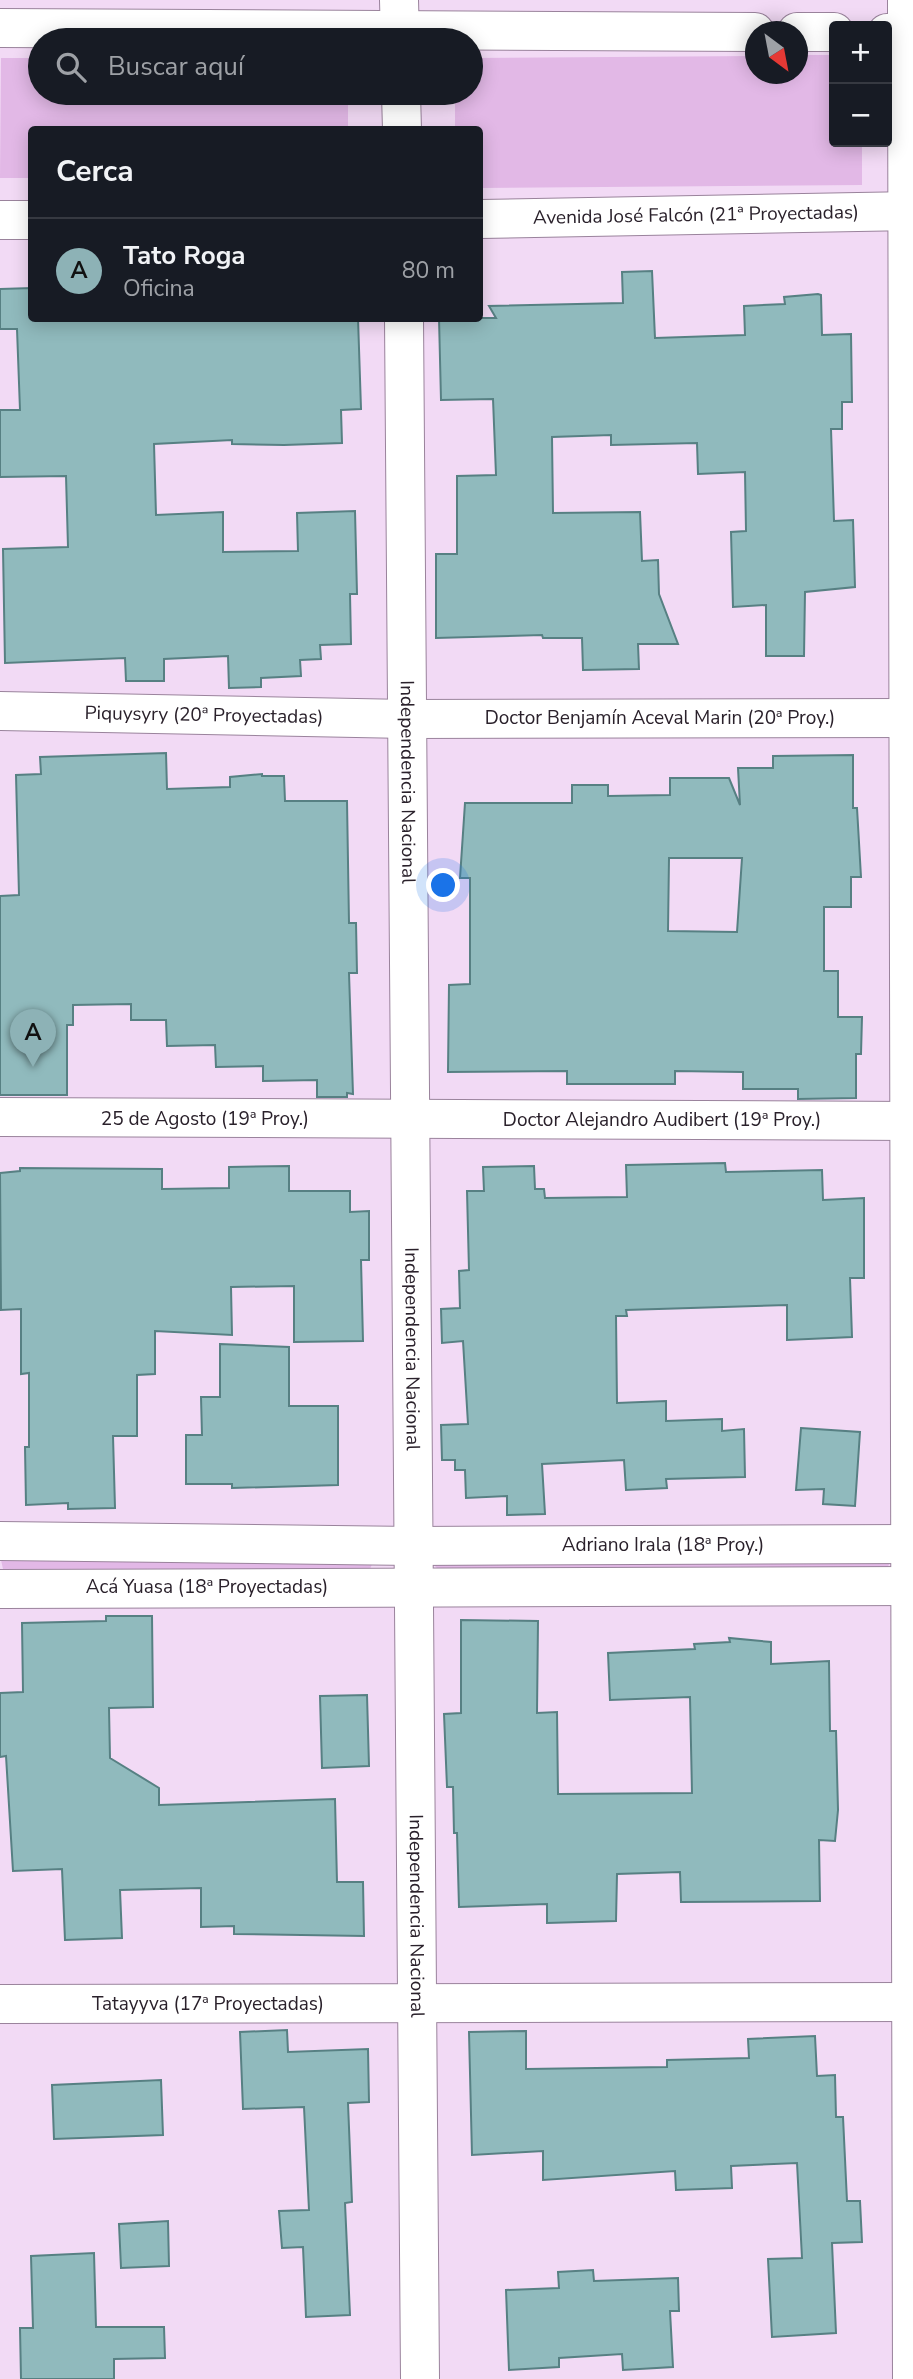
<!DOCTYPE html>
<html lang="es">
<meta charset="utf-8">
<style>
body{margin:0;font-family:"Nunito Sans",sans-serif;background:#242831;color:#f1f3f6}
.controls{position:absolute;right:21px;top:21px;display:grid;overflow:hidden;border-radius:7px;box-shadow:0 4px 18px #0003}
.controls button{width:63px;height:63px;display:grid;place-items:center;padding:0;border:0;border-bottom:2px solid #363941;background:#171b24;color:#f1f3f6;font:35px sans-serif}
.compass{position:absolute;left:745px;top:21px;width:63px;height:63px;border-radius:50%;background:#171b24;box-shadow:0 4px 18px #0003;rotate:148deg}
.you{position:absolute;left:444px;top:886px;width:24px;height:24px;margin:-18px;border:5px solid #fff;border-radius:50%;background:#1a73e8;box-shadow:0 0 0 10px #1a73e833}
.badge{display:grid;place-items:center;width:46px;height:46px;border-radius:50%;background:#8db2b6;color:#111;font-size:23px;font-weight:700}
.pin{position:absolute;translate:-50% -58px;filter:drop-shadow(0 2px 4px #0008)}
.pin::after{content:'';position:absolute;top:37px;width:24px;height:21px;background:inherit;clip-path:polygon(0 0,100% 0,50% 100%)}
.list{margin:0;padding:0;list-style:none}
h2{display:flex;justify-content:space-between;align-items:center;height:91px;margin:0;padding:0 28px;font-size:30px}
h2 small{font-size:23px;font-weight:400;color:#9ea1a6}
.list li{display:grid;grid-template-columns:46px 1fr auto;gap:21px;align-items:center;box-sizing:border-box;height:105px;padding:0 28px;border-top:2px solid #363941}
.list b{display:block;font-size:26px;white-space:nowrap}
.list p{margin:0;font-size:23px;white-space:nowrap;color:#9ea1a6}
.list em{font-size:23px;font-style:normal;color:#9ea1a6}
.icon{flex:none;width:38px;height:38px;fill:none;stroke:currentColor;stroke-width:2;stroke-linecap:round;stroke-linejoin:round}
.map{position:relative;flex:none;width:913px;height:2379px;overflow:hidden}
.search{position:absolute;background:#171b24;box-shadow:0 4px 18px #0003;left:28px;top:28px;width:455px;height:77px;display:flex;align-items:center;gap:18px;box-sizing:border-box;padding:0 24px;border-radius:38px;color:#9ea1a6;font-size:26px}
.panel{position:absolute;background:#171b24;box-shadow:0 4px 18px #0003;left:28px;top:126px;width:455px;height:196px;border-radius:7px}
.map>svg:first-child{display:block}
.green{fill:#e2b8e6}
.building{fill:#90babd;stroke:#578083;stroke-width:2;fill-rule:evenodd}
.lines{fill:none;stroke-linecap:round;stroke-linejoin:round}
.minor-casing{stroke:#9a839c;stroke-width:40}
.tertiary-casing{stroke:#9a839c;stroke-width:40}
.secondary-casing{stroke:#9a839c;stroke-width:40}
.minor{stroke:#fff;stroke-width:38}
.tertiary{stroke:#fff;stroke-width:38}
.secondary{stroke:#fff;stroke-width:38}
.labels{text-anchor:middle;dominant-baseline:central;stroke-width:7;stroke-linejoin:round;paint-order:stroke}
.street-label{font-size:19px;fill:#2a212b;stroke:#fff}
</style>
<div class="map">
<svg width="913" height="2379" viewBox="0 0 913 2379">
<rect width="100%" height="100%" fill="#f2daf5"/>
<path class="green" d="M798,55H834V142H862V185L480,188V130L455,129V93H471V58L755,56V74H797Z
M1,58H40V93H348V129L32,130L31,178H0Z
M1,1560L373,1562L370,1569L7,1571L3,1569Z
M890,1562L887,1569L440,1571L434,1565Z"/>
<path class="building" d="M652,271L655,338L745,335L744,306L785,304L784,297L818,294L821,295L822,335L851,334L852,402H842V429H831L834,521L853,520L855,587L805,592L804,656H766V605L733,607L731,532L746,531L745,472L698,474L697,443L611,445V435L552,437L553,513L640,512L642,561L658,560L659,594L678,644H638L639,669L583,670L582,638H543L542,635L436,638V554H457V476L496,475L493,399L441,400L439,318H496L489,306L623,303L622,272Z
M32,288V318H358L361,409L341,410L342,443L284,445L232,444V440L154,444L156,515L223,512V552L298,551L297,513L355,511L357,594H350L351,644L320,645L321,659L300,660L301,676L261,678V687L229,688L228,656L164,659V681H126L125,658L5,663L3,549L68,547L66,476L0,477V410H20L17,329H0V289Z
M166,753L167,789L230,787V777L262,774V776H284L285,801H347L349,923H356L357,973H349L353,1094L347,1093V1097H317V1080L263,1081V1066L216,1067L215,1045L167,1046L166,1020H131V1004L73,1005V1025H67V1095H0V896L19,895L16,775L41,774L40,757Z
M853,755V808H857L861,877H851V907H824V971H838V1017H862L861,1054H856V1098L798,1099V1089H743V1072L675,1071V1084H567V1071L448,1072L449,985L470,984V878H460L465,803H572V785H608V796L670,795V778H729L740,805L738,768H773V756ZM669,858H742L737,932L668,931Z
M725,1163L726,1172L822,1170L823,1200L864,1198V1278H850L852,1337L787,1340V1305L626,1310L627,1316H616L617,1403L666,1401V1421L722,1419V1431L744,1429L745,1477L666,1479L667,1488L626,1490L624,1460L542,1464L545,1514L507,1515V1496L466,1498L465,1470H455V1460H442L441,1425L468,1424L463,1341L442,1343L441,1309L460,1308L459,1271L469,1270L467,1191H484L483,1167L534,1166L535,1189H544L545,1198L627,1197L626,1165Z
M289,1166V1191H350V1212L369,1211V1260H361L363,1341L294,1342V1286L231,1287L232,1335L155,1331V1374L137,1375V1436H113L115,1508L68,1509V1503L26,1505L25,1447H29V1373L21,1374V1309L1,1310L0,1173L20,1171V1168L162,1169V1189L229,1188V1167Z
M220,1344L289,1347V1406H338V1485L232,1488V1484H186V1435H202L201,1397H220Z
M801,1428L860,1432L855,1506L823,1504L824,1489L796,1490Z
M106,1616H152L153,1707L109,1708L110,1758L159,1788V1805L335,1799L337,1882H363L364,1936L234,1934V1926L201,1927V1888L120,1890L122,1938L65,1940L62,1869L13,1871L6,1756L0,1757V1693L23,1692L22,1623L106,1621Z
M461,1620L538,1621L537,1713L557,1712L558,1794L692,1793L690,1697L610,1700L608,1653L695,1649L694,1644L730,1642L729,1638L771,1642V1664L829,1661L830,1731H836L838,1810L835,1841L819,1840L820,1901L681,1902L680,1872L617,1874L616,1921L547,1923V1904L459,1907L457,1833H454L453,1787H447L444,1714L461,1713Z
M367,1695L369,1766L322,1768L320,1696Z
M287,2030L288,2052L368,2049L369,2102L348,2103L352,2202L345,2203L350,2315L306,2317L303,2247L282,2248L279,2211L309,2210L304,2107L243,2109L240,2032Z
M526,2031V2069L667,2067V2060L749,2058L748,2039L815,2036L817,2076L835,2075L836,2117H843L847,2201H860L862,2242L832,2243L836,2333L772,2337L768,2259L802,2258L797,2163L731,2166L732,2188L676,2190L675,2171L543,2180V2151L472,2155L469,2032Z
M161,2080L163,2135L54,2139L52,2085Z
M168,2221L169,2266L121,2268L119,2224Z
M94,2253L96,2327H164L165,2358L114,2359V2379H21L20,2328H33L31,2256Z
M593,2270L594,2281L678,2278L679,2311H670L673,2367L623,2370L622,2354L559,2358V2367L509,2370L506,2290L559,2288L558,2272Z"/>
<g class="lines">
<g class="minor-casing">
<g id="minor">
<path d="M399,0L400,40"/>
<path d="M907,0V33"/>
<path d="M401,93L402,130"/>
<path id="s1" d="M404,318L420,2379"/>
<path d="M0,711L407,719L913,718"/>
<path d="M0,1117L913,1121"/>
<path d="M0,1541L413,1546L913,1544"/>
<path d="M0,1589L913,1586"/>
<path d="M0,2004L913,2002"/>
</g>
</g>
<g class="tertiary-casing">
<path id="tertiary" d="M907,33L912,2379"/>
</g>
<g class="secondary-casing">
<path id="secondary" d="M0,28L755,32
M797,32H834
M887,33H913
M480,219L913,211
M0,220H32"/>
</g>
<use href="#minor" class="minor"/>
<use href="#tertiary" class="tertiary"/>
<use href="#secondary" class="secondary"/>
</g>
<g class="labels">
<g class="street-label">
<text transform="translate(696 215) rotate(-1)">Avenida José Falcón (21ª Proyectadas)</text>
<text transform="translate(204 715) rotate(1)">Piquysyry (20ª Proyectadas)</text>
<text x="660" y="718">Doctor Benjamín Aceval Marin (20ª Proy.)</text>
<text stroke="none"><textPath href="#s1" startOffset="464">Independencia Nacional</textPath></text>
<text x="205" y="1119">25 de Agosto (19ª Proy.)</text>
<text x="662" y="1120">Doctor Alejandro Audibert (19ª Proy.)</text>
<text stroke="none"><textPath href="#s1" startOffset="1031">Independencia Nacional</textPath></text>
<text x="663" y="1545">Adriano Irala (18ª Proy.)</text>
<text x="207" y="1587">Acá Yuasa (18ª Proyectadas)</text>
<text stroke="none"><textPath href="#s1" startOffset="1598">Independencia Nacional</textPath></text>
<text x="208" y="2004">Tatayyva (17ª Proyectadas)</text>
</g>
</g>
</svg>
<div class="controls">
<button>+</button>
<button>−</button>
</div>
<svg class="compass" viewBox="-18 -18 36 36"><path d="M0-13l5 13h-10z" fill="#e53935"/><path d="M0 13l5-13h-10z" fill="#9ea1a6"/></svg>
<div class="you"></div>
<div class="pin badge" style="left:33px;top:1067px">A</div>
<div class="search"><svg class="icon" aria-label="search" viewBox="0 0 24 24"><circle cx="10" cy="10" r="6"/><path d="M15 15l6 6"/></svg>Buscar aquí</div>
<section class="panel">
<h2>Cerca<small></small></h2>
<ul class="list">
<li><span class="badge">A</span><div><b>Tato Roga</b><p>Oficina</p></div><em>80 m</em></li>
</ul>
</section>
</div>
